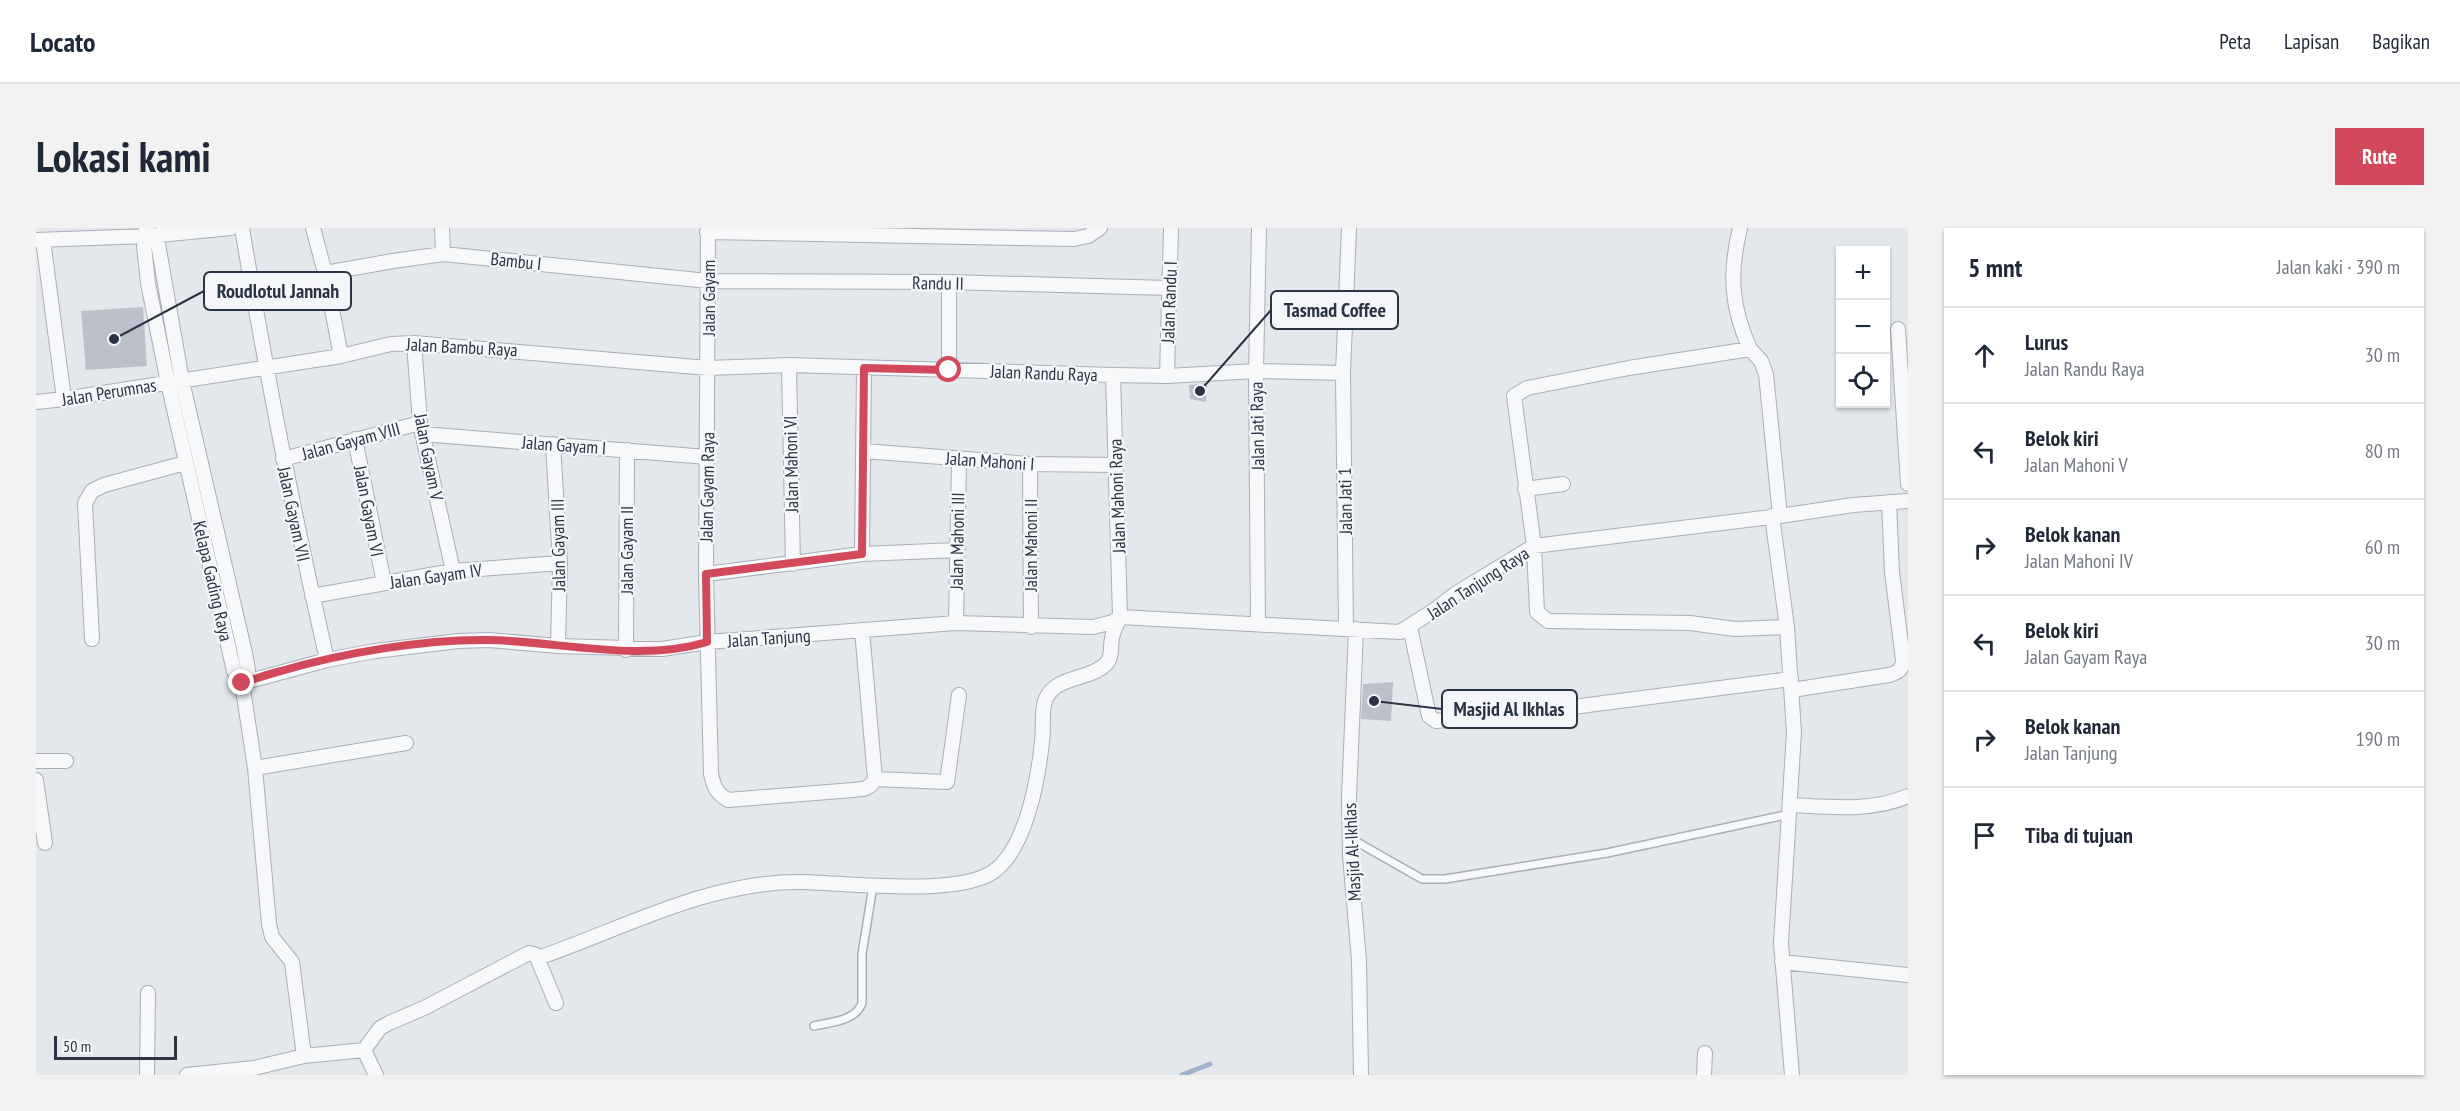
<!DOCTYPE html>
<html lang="id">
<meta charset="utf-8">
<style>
body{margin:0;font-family:"PT Sans Narrow",sans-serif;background:#f2f2f3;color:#1f2937}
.controls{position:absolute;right:18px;top:18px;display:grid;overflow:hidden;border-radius:0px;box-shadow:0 2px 4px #0004}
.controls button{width:54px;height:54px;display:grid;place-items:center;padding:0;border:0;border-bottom:2px solid #e0e1e3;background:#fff;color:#1f2937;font:30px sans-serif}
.scale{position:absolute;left:18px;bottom:15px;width:123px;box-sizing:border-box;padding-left:6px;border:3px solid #2b3445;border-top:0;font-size:16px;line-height:21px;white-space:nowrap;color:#2b3445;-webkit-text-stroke:4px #f4f6f9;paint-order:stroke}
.stop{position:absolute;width:18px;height:18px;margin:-14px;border:4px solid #d1495b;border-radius:50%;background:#fff}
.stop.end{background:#d1495b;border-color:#fff;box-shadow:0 2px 6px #0008}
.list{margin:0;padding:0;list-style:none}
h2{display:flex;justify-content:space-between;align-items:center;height:78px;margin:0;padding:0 24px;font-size:26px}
h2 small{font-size:20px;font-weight:400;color:#747a83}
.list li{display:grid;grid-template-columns:39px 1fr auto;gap:18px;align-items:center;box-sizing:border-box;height:96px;padding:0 24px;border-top:2px solid #e0e1e3}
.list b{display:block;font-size:22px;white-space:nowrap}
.list p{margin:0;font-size:20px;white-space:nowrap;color:#747a83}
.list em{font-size:20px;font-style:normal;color:#747a83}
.icon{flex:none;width:33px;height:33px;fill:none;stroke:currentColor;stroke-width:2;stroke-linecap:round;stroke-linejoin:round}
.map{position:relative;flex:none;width:1872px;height:847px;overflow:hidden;border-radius:0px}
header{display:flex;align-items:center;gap:36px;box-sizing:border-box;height:84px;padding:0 30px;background:#fff;border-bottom:2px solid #e0e1e3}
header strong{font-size:28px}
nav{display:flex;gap:33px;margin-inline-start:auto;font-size:21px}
.intro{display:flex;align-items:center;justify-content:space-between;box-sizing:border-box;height:144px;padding:0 36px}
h1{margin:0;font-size:42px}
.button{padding:15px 27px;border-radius:0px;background:#d1495b;color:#fff;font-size:21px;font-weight:700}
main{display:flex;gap:36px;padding:0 36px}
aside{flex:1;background:#fff;border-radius:0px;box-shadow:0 2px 4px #0004}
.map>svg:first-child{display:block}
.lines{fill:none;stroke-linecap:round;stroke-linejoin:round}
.stream{stroke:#9fb4cc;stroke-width:5}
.building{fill:#bbc0ca}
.lane-casing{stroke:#a9aeb7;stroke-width:10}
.street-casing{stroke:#a9aeb7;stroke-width:16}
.lane{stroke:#f7f8fa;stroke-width:7}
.street{stroke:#f7f8fa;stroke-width:14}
.route{stroke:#d1495b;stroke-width:8}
.labels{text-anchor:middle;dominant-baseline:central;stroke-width:4.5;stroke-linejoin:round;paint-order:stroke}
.street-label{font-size:18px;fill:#2b3445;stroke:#f4f6f9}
.leader{fill:none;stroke:#2b3445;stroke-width:2}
.callout-dot{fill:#2b3445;stroke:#f4f6f9;stroke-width:2}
.callout{fill:#f4f6f9;stroke:#2b3445;stroke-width:2}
.callout-label{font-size:20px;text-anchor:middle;font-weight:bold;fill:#2b3445}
</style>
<header>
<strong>Locato</strong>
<nav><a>Peta</a><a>Lapisan</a><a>Bagikan</a></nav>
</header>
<div class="intro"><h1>Lokasi kami</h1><a class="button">Rute</a></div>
<main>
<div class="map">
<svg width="1872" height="847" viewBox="0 0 1872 847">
<rect width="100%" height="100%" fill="#e4e7ec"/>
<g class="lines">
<path class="stream" d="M1146,847L1174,836"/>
</g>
<path class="building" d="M107,79L111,138L50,142L45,83Z
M1171,155L1170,174L1154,171L1153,157Z
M1357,454L1355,493L1325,491L1327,456Z"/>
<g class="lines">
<g class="lane-casing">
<path id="lane" d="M1314,610L1386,651H1409L1571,625L1754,586
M778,798C795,794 820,793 826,775V726L837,658"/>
</g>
<g class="street-casing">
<path id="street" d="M206,0C230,145 258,288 291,432
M277,0L289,45L305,128
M406,0L407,26
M672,0L670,346L675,546C678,559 680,565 692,572L817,562C828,561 834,561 839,551L826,402
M1704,0C1693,45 1695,79 1714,121
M110,2L113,8L122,16L146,153L209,425L212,442L206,455
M671,4L1038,11L1052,8L1064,0
M113,8L108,18L112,55L132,155L198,443L206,455L219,540L233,696L236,709L256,734L268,828
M0,12L113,8L195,0
M7,12L28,171
M289,45L357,33L407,26L672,53L913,54L1132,60
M1862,101L1872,256
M378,115L384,195L417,343
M753,137L757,336
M913,142V54
M1131,148L1135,0
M0,174L28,171L305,128L355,116L378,115L672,140L753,137L1077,147L1131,148L1220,143L1307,145
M386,206L671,229
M319,211L348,355
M517,216L524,335L522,418
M828,223L994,236L1080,237
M247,231L384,195
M994,236L995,399
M1489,261L1527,256
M1736,288L1751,399L1758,504L1745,715L1756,847
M1744,288L1730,146L1725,133L1714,121L1593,140L1491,160L1478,168L1498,318L1501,384L1512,393L1654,395L1699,401L1751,399
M826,326L828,140
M670,346L826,326L921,322
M276,368L417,343L524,335
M1084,389L1364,404L1400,381L1419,366L1498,318L1744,288L1817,277L1872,273
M920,395L923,231
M1222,396L1220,143L1223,0
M1374,399L1393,488L1400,493L1521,481L1755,451
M1310,401L1307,145L1313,0
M1320,401L1313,570L1314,627L1323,733L1325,847
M56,411L49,275L56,263L68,257L149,235
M590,422L591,222
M206,455L291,432L339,423L422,413L453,412L522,418L626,421L671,414L920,395L1057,399L1077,394L1084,389
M1756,462L1853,447C1863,444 1866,442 1867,432L1856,344L1853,274
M0,533H30
M219,540L370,515
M839,551L911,554L923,467
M0,552L9,615
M1755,577C1794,579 1835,584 1872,568
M502,730C586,701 671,654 762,654C807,654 930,671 962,640C991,614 1002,551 1006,514C1008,501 1005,485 1009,473C1018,447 1053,453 1070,436C1077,429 1074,419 1076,410C1077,403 1081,396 1084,389L1077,147
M1746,734L1872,747
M328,822L344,800L353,795L388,780L493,725L500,727L520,775
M111,847L112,765
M151,847L218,840L268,828L328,822L340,847
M1668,847L1669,825"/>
</g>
<use href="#lane" class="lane"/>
<use href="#street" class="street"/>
</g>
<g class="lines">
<path class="route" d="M206,455C219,451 232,446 245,443C306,425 389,411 452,412C522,413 603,435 671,414L670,346L826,326L828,140L913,142"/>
</g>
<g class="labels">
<g class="street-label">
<text transform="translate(480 33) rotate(6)">Bambu I</text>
<text transform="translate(902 55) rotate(1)">Randu II</text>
<text transform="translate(672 70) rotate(-90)">Jalan Gayam</text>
<text transform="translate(1133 74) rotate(-88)">Jalan Randu I</text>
<text transform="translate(426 119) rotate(3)">Jalan Bambu Raya</text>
<text transform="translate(1008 145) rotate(2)">Jalan Randu Raya</text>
<text transform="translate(73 164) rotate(-9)">Jalan Perumnas</text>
<text transform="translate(1221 198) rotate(-91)">Jalan Jati Raya</text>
<text transform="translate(315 213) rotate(-15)">Jalan Gayam VIII</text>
<text transform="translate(528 217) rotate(4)">Jalan Gayam I</text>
<text transform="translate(393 229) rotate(79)">Jalan Gayam V</text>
<text transform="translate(954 233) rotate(4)">Jalan Mahoni I</text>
<text transform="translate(755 236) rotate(-91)">Jalan Mahoni VI</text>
<text transform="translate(671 259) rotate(-89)">Jalan Gayam Raya</text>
<text transform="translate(1081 268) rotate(-92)">Jalan Mahoni Raya</text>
<text transform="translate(1309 273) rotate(-91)">Jalan Jati 1</text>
<text transform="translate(333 283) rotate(79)">Jalan Gayam VI</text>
<text transform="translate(258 286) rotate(78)">Jalan Gayam VII</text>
<text transform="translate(921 313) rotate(-89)">Jalan Mahoni III</text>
<text transform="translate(522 317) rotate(-91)">Jalan Gayam III</text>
<text transform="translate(994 317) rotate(-90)">Jalan Mahoni II</text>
<text transform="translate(590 322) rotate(-90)">Jalan Gayam II</text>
<text transform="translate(400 348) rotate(-8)">Jalan Gayam IV</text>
<text transform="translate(177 353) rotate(77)">Kelapa Gading Raya</text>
<text transform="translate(1442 355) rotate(-33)">Jalan Tanjung Raya</text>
<text transform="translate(733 410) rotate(-4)">Jalan Tanjung</text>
<text transform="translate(1316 624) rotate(-93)">Masjid Al-Ikhlas</text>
</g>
</g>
<path class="leader" d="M78 111L168 63M1164 163L1235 82M1338 473L1406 481"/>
<g class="callout-dot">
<circle cx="78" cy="111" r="6"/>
<circle cx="1164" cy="163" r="6"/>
<circle cx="1338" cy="473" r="6"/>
</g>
<g class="callout">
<rect x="168" y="44" width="147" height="38" rx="6"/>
<rect x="1235" y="63" width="127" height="38" rx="6"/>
<rect x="1406" y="462" width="135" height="38" rx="6"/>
</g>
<g class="callout-label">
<text x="242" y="70">Roudlotul Jannah</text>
<text x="1299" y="89">Tasmad Coffee</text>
<text x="1473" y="488">Masjid Al Ikhlas</text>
</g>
</svg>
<div class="controls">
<button>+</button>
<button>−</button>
<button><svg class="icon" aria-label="locate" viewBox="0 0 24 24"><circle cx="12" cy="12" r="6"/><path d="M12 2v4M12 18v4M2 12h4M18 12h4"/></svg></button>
</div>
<div class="scale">50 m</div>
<div class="stop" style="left:913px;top:142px"></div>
<div class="stop end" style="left:206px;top:455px"></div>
</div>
<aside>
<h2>5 mnt<small>Jalan kaki · 390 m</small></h2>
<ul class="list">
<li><svg class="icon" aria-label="ahead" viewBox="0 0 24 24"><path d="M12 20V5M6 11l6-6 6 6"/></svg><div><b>Lurus</b><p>Jalan Randu Raya</p></div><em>30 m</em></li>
<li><svg class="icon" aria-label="left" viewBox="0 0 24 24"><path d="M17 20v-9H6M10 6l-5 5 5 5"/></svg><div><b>Belok kiri</b><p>Jalan Mahoni V</p></div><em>80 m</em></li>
<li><svg class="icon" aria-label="right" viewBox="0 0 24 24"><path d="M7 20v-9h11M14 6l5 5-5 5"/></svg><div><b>Belok kanan</b><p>Jalan Mahoni IV</p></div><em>60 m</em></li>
<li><svg class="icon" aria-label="left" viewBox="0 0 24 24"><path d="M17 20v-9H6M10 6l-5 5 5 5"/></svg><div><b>Belok kiri</b><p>Jalan Gayam Raya</p></div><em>30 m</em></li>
<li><svg class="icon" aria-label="right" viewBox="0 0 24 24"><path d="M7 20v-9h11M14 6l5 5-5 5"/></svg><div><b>Belok kanan</b><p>Jalan Tanjung</p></div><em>190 m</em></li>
<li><svg class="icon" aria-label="arrive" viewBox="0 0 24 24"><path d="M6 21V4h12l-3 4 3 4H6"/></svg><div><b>Tiba di tujuan</b></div></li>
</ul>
</aside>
</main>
